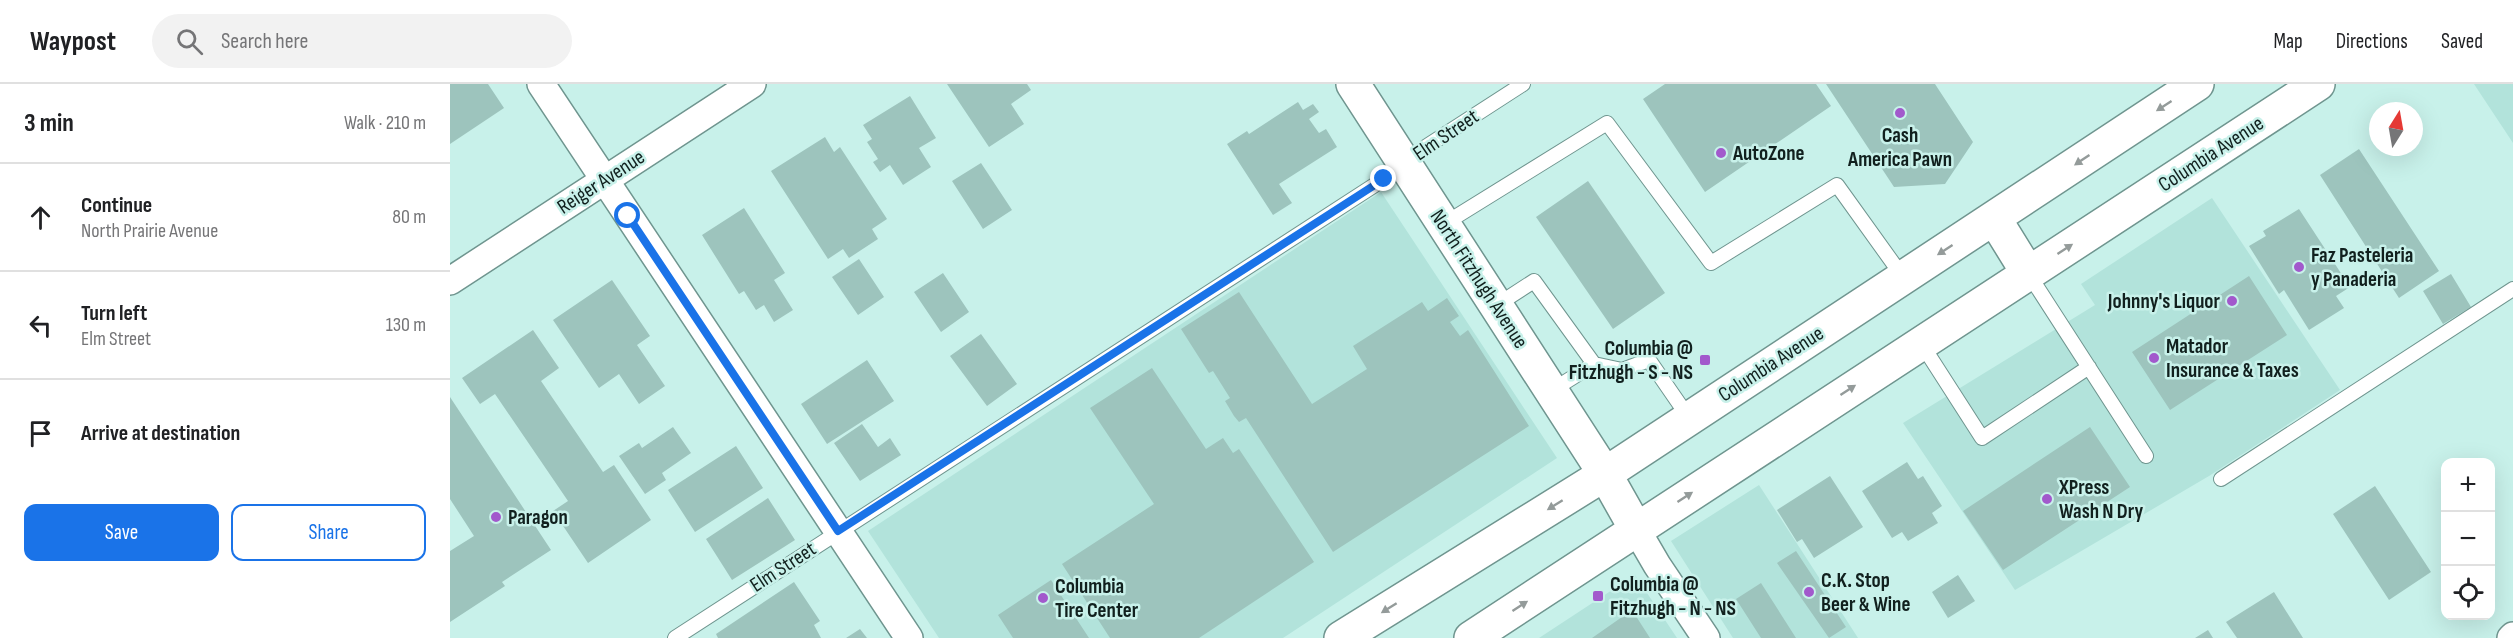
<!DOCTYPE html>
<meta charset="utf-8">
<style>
body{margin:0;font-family:"Sofia Sans Condensed",sans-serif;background:#f2f2f2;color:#202124}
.controls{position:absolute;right:18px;bottom:18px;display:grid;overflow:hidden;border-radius:12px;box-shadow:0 6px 24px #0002}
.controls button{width:54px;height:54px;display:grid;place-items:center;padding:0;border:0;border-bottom:2px solid #e0e0e0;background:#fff;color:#202124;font:30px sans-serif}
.compass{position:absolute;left:1919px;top:18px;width:54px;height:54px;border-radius:50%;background:#fff;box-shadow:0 6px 24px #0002;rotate:11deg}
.stop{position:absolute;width:18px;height:18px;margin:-14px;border:4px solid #1a73e8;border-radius:50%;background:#fff}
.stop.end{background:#1a73e8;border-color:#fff;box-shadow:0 2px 6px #0008}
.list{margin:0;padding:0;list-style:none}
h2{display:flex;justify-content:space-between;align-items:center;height:78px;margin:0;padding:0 24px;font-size:26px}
h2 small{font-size:20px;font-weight:400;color:#757577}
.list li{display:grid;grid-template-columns:39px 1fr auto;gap:18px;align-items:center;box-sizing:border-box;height:108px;padding:0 24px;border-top:2px solid #e0e0e0}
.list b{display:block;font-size:22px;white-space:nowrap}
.list p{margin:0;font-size:20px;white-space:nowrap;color:#757577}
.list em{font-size:20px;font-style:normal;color:#757577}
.actions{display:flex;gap:12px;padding:18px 24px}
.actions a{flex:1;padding:14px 0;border:2px solid #1a73e8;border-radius:12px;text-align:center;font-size:21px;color:#1a73e8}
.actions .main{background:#1a73e8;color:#fff}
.icon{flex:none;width:33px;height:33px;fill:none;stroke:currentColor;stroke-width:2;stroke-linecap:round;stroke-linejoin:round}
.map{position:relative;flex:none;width:2063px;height:554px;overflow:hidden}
header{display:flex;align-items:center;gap:36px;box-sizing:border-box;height:84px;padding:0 30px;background:#fff;border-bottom:2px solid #e0e0e0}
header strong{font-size:28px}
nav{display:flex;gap:33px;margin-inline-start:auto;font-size:21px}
.search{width:420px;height:54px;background:#f2f2f2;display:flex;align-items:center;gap:15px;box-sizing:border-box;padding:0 21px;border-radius:33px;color:#757577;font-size:22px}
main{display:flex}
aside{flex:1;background:#fff}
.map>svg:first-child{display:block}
.built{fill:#b2e3db}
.building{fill:#9dc4bd}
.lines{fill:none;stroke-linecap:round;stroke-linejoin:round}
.service-casing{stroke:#6f958f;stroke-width:16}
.minor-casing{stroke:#6f958f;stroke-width:30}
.tertiary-casing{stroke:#6f958f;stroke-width:36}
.secondary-casing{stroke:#6f958f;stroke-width:36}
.service{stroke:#fff;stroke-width:14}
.minor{stroke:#fff;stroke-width:27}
.tertiary{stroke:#fff;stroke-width:33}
.secondary{stroke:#fff;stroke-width:33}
.oneway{fill:#949b9a}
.route{stroke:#1a73e8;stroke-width:8}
.poi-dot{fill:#a259cc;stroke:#c8f1ea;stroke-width:2}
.labels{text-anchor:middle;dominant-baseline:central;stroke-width:5;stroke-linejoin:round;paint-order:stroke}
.street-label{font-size:21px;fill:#11201e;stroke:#c8f1ea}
.poi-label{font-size:21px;font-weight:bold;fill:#11201e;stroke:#c8f1ea;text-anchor:start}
</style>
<header>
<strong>Waypost</strong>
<div class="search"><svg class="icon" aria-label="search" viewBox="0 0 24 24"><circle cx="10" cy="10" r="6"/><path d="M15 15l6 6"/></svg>Search here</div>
<nav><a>Map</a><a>Directions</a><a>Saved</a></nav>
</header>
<main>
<aside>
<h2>3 min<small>Walk · 210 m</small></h2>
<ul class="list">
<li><svg class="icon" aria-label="ahead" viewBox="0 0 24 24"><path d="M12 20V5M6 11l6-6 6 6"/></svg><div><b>Continue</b><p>North Prairie Avenue</p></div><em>80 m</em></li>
<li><svg class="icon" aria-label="left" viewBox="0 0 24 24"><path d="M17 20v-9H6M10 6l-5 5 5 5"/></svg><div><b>Turn left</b><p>Elm Street</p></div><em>130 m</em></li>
<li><svg class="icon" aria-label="arrive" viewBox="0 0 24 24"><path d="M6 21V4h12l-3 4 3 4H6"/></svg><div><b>Arrive at destination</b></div></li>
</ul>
<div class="actions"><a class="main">Save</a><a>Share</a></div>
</aside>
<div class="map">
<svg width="2063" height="554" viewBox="0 0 2063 554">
<rect width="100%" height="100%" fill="#c8f1ea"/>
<path class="built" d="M2024,0H2063V59Z
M931,108L1107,374L833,554H489L418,447Z
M1762,114L1890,306L1759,392L1565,506L1453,339L1645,221L1631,200Z
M1309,401L1408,554H1283L1221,457Z
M1185,491L1227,554H1089Z"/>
<path class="building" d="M0,0H38L54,24L0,60Z
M497,0H577L581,6L561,20L574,40L539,63Z
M1215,0H1366L1381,22L1255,108L1193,15Z
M1376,0H1485L1523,58L1495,100L1444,103Z
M460,12L486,54L469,64L481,83L453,101L440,81L430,88L423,78L428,75L417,58L422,55L413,41Z
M848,18L853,26L863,20L869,28L859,35L869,49L876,45L887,63L829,100L842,119L823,131L777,60L797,47L799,50Z
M375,53L384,68L390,63L437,135L422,145L428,155L399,174L393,165L378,175L321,87Z
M1909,65L1989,187L1949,214L1870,91Z
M531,79L562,126L533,145L502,97Z
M1138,97L1215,209L1163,245L1086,133Z
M294,124L335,189L324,196L343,226L324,238L314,221L306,226L294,207L289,210L252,151Z
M1849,125L1900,203L1886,212L1894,224L1859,246L1834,206L1829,210L1799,162L1816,152L1813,147Z
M409,175L434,213L408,231L382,193Z
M493,189L519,228L491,248L464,208Z
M2001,190L2021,223L1993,240L1973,207Z
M1799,192L1837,251L1720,326L1682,268Z
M162,196L200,252L187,261L215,302L189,320L169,290L149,304L103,236Z
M789,208L862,320L917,285L903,262L972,218L978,227L997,214L1009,232L1000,238L1010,252L1018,246L1079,342L883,468L796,334L789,338L784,332L775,317L780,314L763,287L759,289L731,245Z
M83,246L109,284L91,297L153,388L164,381L201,436L138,479L103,427L118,417L45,310L30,320L12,294Z
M531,250L567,300L537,322L500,272Z
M417,276L444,317L377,360L351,320Z
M702,284L756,365L773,354L783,369L789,365L864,478L749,554H660L612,480L704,420L640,324Z
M0,313L101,466L52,498L55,502L0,538V467L24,452L0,415Z
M412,340L428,363L440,354L451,371L410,397L384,359Z
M223,343L241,369L212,389L216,396L195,410L169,372L189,359L192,364Z
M1640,343L1680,403L1553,486L1513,427Z
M286,362L313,404L245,448L218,406Z
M1457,378L1468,395L1473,392L1492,422L1482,429L1488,439L1458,457L1452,448L1442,454L1412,407Z
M1380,392L1413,443L1364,474L1352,455L1347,458L1327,426Z
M1925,402L1981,488L1939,516L1883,430Z
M318,414L345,456L282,496L256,455Z
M1346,467L1396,543L1379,554L1327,479Z
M1508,491L1525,517L1498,534L1482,508Z
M601,496L639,554H563L548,531Z
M344,498L370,537L364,541L371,554H268L266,550Z
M1311,499L1346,554H1311L1286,515Z
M1824,508L1853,554H1787L1776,538Z
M1182,526L1200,554H1142Z
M410,545L417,554H396Z
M1758,546L1763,554H1745Z"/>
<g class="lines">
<g class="service-casing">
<path id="service" d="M994,140L1157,39L1261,179L1387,101L1453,193
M1578,189L1696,372
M1047,221L1084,197L1144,280L1172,286L1199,276L1239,334
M1471,259L1532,354L1639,283
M1101,307L1144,280
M1771,395L2063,205
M225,554L934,95L974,64L1073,0"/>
</g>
<g class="minor-casing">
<path id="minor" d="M91,0L459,554
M0,197L302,0
M1186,445L1207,481L1256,554
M2061,554L2063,552"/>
</g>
<g class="tertiary-casing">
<path id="tertiary" d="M903,0L1155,390"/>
</g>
<g class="secondary-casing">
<path id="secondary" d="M1544,134L1578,189
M1155,390L1186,445
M891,554L1155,390L1747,0
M1021,554L1868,0"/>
</g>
<use href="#service" class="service"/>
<use href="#minor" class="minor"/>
<use href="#tertiary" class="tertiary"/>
<use href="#secondary" class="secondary"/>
</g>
<defs><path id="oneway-solid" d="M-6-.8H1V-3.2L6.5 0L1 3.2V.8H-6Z" transform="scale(1.5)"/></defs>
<g class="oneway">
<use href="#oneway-solid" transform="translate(1714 22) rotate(147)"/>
<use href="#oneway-solid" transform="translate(1632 76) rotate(146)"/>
<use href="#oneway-solid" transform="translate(1615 165) rotate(-33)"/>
<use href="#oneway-solid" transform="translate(1495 166) rotate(147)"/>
<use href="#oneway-solid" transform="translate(1398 306) rotate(-33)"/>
<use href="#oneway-solid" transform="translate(1235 413) rotate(-33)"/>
<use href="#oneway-solid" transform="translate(1105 421) rotate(148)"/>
<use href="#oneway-solid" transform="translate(1070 522) rotate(-33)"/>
<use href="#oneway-solid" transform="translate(939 524) rotate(148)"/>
</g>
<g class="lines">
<path class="route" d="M178,132L388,447L934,95"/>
</g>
<g class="poi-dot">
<circle cx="1450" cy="29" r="6"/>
<circle cx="1271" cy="69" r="6"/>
<circle cx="1849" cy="183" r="6"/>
<circle cx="1782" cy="217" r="6"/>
<circle cx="1704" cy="274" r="6"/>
<rect x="1249" y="270" width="12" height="12" rx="3"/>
<circle cx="1597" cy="415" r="6"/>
<circle cx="46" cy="433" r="6"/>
<circle cx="1359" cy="508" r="6"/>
<rect x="1142" y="506" width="12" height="12" rx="3"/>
<circle cx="593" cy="514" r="6"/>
</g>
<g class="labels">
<g class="street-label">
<text transform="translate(996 51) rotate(-34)">Elm Street</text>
<text transform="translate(1761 70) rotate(-33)">Columbia Avenue</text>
<text transform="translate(151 98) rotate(-33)">Reiger Avenue</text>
<text transform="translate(1029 195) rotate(57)">North Fitzhugh Avenue</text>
<text transform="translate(1321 280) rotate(-33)">Columbia Avenue</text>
<text transform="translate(333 483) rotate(-33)">Elm Street</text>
</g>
<g class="poi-label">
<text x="1450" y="51" text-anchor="middle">Cash<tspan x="1450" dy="24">America Pawn</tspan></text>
<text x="1283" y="69">AutoZone</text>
<text x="1861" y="171">Faz Pasteleria<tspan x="1861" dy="24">y Panaderia</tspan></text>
<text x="1770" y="217" text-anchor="end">Johnny's Liquor</text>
<text x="1716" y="262">Matador<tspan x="1716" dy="24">Insurance &amp; Taxes</tspan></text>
<text x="1243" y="264" text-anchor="end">Columbia @<tspan x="1243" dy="24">Fitzhugh - S - NS</tspan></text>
<text x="1609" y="403">XPress<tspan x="1609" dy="24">Wash N Dry</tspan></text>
<text x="58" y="433">Paragon</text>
<text x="1371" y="496">C.K. Stop<tspan x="1371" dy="24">Beer &amp; Wine</tspan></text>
<text x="1160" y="500">Columbia @<tspan x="1160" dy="24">Fitzhugh - N - NS</tspan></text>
<text x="605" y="502">Columbia<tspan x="605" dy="24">Tire Center</tspan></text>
</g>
</g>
</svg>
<div class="controls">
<button>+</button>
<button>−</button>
<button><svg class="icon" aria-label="locate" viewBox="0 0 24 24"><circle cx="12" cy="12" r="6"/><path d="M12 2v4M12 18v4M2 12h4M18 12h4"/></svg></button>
</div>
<svg class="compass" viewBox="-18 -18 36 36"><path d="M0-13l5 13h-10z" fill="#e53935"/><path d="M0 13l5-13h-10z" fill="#757577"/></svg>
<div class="stop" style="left:178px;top:132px"></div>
<div class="stop end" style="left:934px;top:95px"></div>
</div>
</main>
